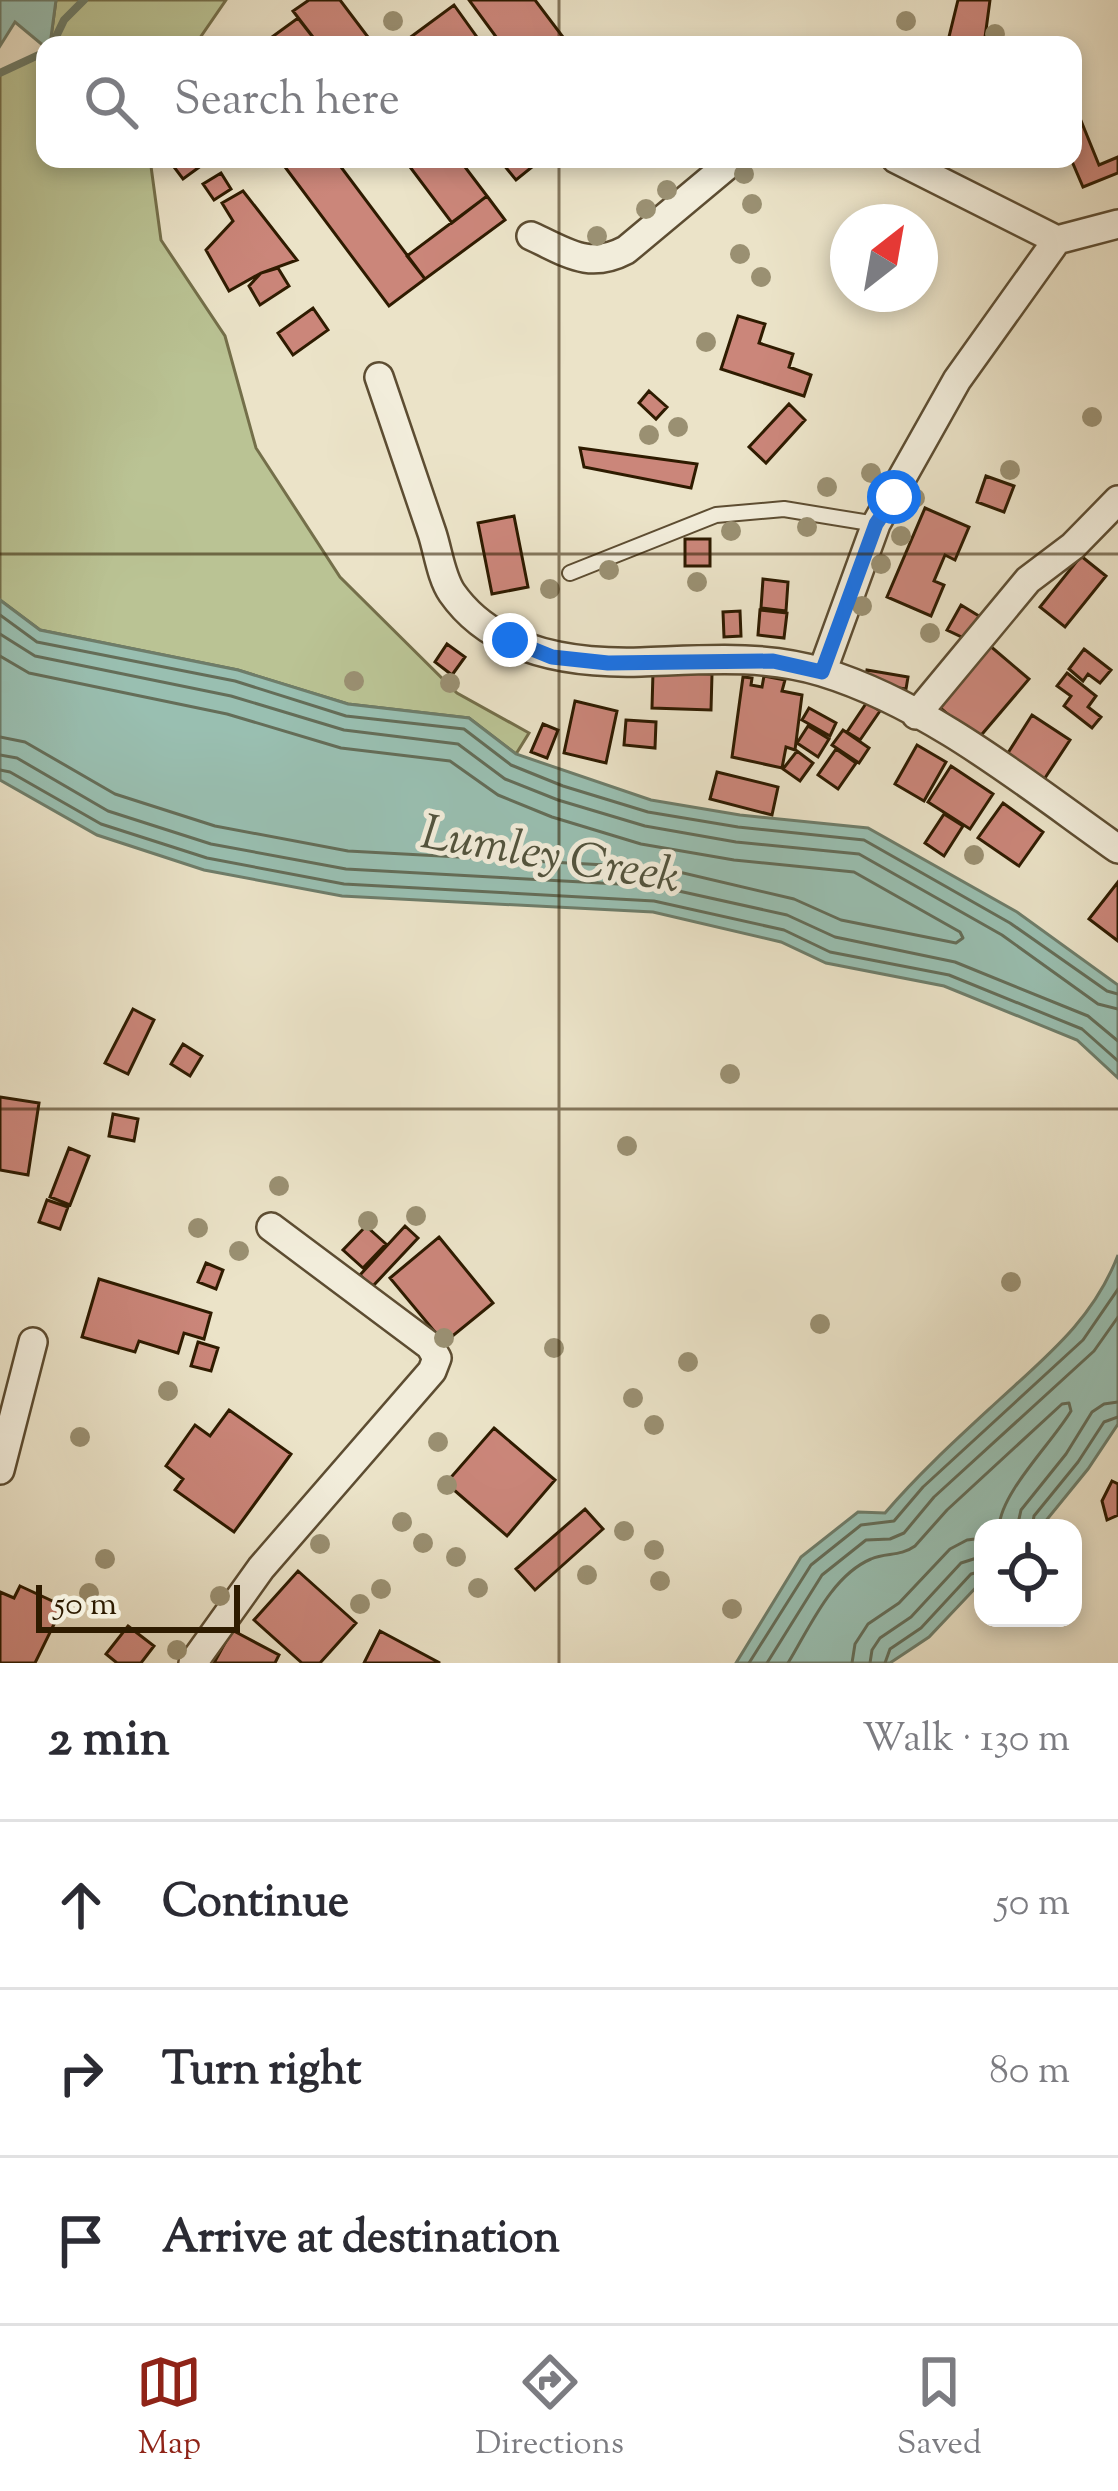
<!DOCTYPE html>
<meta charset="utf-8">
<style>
body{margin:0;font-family:"Sorts Mill Goudy",serif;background:#f2f2f3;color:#2b2b33}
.controls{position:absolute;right:36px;bottom:36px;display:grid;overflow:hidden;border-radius:24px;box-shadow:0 6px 18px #0003}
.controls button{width:108px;height:108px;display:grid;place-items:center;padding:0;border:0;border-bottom:3px solid #e1e1e2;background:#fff;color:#2b2b33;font:60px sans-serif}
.compass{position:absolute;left:830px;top:204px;width:108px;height:108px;border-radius:50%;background:#fff;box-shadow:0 6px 18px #0003;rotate:31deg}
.scale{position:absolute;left:36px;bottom:30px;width:204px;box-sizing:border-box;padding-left:12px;border:6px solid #2e1b00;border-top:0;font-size:33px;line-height:42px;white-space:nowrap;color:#2e1b00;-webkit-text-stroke:9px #f2eddb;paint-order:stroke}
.stop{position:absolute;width:36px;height:36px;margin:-27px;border:9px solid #1a73e8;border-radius:50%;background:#fff}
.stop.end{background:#1a73e8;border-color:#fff;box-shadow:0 3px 12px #0008}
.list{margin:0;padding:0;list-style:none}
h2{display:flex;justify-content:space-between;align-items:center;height:156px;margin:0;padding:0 48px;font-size:51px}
h2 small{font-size:39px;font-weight:400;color:#7c7c81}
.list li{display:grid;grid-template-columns:78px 1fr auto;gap:36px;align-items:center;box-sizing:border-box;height:168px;padding:0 48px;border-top:3px solid #e1e1e2}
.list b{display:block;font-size:45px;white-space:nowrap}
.list em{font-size:39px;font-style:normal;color:#7c7c81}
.icon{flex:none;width:66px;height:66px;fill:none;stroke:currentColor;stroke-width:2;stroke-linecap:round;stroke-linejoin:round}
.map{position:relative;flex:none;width:1118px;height:1663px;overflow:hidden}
.search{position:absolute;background:#fff;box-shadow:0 6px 18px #0003;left:36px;right:36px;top:36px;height:132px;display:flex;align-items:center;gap:30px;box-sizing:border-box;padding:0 42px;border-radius:24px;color:#7c7c81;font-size:45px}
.sheet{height:660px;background:#fff}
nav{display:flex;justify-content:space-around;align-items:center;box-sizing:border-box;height:168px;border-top:3px solid #e1e1e2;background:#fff;font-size:33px;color:#7c7c81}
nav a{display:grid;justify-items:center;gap:6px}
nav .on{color:#8f2418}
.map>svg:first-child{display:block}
.green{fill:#bac394;stroke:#746f4a;stroke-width:3}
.water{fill:#99bfb1;stroke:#6e7d6a;stroke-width:3}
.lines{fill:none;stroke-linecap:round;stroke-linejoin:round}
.shore{stroke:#646d58;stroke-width:3}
.stream{stroke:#6e7d6a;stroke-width:8}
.building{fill:#cb867a;stroke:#2e1b00;stroke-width:3}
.service-casing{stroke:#5d4d32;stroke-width:18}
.minor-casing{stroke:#5d4d32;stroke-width:32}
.service{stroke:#f2eddb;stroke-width:14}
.minor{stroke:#f2eddb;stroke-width:27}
.tree{fill:#9a9072}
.route{stroke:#1a73e8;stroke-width:15}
.grid{fill:none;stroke:#2e1b00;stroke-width:3;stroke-opacity:0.55}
.labels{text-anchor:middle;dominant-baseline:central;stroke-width:10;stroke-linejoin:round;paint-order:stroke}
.water-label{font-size:48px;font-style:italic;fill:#53543e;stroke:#f2eddb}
</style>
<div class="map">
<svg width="1118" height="1663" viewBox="0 0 1118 1663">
<rect width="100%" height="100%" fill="#ebe3c8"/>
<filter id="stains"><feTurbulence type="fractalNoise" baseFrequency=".00167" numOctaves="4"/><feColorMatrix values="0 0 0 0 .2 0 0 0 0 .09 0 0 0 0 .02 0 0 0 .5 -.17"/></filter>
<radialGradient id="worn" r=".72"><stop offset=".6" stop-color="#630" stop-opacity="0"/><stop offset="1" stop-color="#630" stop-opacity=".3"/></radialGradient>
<path class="green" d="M56,0H226L195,45H50Z
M45,52V159H150L161,240L225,336L256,448L340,577L457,693L529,733L516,754L469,718L348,704L238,670L40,630L0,600V74Z"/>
<path class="water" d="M0,0H56L50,45L45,47L15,22L0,46Z
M0,600L40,630L238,670L348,704L469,718L516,754L651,800L740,815L868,828L1017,912L1118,985V1078L1077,1040L944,986L826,963L781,942L653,912L342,896L204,870L97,835L0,780Z
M1118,1255V1424L1088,1469L1040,1528H983V1580L929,1637L890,1663H736L801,1557L858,1512L885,1513C920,1472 960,1436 1000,1399C1048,1355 1094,1318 1118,1255Z"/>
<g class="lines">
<path class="shore" d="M0,615L37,642L235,681L346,716L464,729L511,765L563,786L648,812L738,827L864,840L1010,923L1107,991L1118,994
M0,634L35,656L231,696L344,730L458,744L505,779L558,800L645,826L736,842L859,854L1002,935L1098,1004L1118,1009
M0,656L29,673L227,714L341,748L450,761L498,795L552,817L641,844L734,860L854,872L960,932L963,938L956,943L841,920L794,899L662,868L348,851L215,826L115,794L25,742L0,737
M0,755L17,758L108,811L211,844L346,869L656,886L787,915L835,937L955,962L1088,1016L1118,1041
M0,770L10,772L101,824L207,858L344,884L654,901L784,930L830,952L949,975L1082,1029L1118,1061
M1017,1528L1021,1510L1066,1454L1092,1412L1104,1404L1118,1402
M1032,1528L1034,1516L1078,1462L1104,1422L1118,1417
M749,1663L811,1565L861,1525L894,1521L923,1487L1083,1340L1118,1289
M767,1663L822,1575L866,1540L890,1539L904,1533L934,1497L1094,1351L1118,1317
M788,1663C809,1629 831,1576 871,1559C886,1552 900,1557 915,1546L947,1510L1062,1404L1069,1403L1071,1411C1052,1443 1000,1493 999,1528
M852,1663L855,1644L868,1624L899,1603L950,1549L967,1540L983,1538
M870,1663L872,1650L880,1638L911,1617L961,1563L983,1556
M885,1663L890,1649L921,1628L971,1574L983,1571"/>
<path class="stream" d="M52,45L64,20L84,0
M0,73L45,52"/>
</g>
<path class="building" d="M309,0H340L374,45H319L293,11Z
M469,0H535L569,45H502Z
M958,0H990L984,45H947Z
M454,5L479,40L472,45H407L404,42Z
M298,18L319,45H261Z
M1073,101L1099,165L1118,157V173L1083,187L1071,159Z
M168,159H208L209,160L183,179Z
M279,159H335L425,279L389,306Z
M404,159H459L487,196L452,223Z
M499,159H542L516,180Z
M221,173L231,189L214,200L203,184Z
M243,191L297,260L261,273L229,291L206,250L233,221L222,203Z
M487,196L505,220L425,279L407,256Z
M278,268L289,286L260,305L249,286L261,273Z
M313,308L328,330L293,355L278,333Z
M738,316L765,324L759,343L793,354L789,367L811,375L804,396L721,369Z
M649,391L667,407L656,419L639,403Z
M789,404L805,420L766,463L749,447Z
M580,448L697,464L691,488L584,467Z
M986,476L1014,486L1004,512L977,502Z
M925,508L969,527L955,560L945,555L934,581L944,585L931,616L887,597Z
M514,516L528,587L492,594L478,523Z
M685,539H710V566H685Z
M1081,556L1106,576L1065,627L1040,607Z
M763,579L788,582L786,611L761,608Z
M961,605L979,616L966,639L947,630Z
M760,610L787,613L784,638L758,635Z
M740,611L741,636L724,637L723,612Z
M447,644L465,657L452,675L435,662Z
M989,645L1029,679L977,740L937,705Z
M1084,649L1111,670L1100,683L1088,674L1083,681L1069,669Z
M867,670L908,677L906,689L865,683Z
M653,672L712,674L711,710L652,708Z
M1067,673L1096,696L1088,707L1101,717L1092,728L1064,706L1071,696L1057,686Z
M764,676L785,680L782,691L802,695L795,750L786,747L782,768L732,757L743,677L752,678L751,685L762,687Z
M575,701L617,711L606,763L564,753Z
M867,702L880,711L860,740L847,732Z
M809,708L836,723L830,736L802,720Z
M1032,715L1070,740L1043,781L1006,756Z
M626,720L656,722L655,748L624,745Z
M543,724L558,730L547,758L531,752Z
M808,726L829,739L818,757L797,743Z
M843,730L869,748L859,763L832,745Z
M917,745L946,762L924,801L895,784Z
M836,749L856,763L838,789L818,775Z
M797,751L813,763L800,781L783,769Z
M951,766L993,794L970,829L928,802Z
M717,772L778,787L772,815L710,799Z
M1003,803L1043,832L1019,866L978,838Z
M944,814L963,826L944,856L925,843Z
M1118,882V941L1089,919Z
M133,1009L154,1020L128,1074L105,1063Z
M183,1044L202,1056L190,1076L171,1064Z
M0,1097L39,1103L28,1175L0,1170Z
M113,1114L138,1119L134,1141L109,1136Z
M69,1148L89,1156L70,1205L50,1197Z
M47,1200L68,1207L60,1229L39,1222Z
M366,1226L386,1244L363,1268L343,1250Z
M405,1226L418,1238L372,1287L360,1275Z
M439,1237L493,1303L444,1343L390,1278Z
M206,1263L223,1270L216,1289L198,1282Z
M99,1279L211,1313L204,1339L184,1333L178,1353L139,1341L135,1352L82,1337Z
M198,1342L218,1348L211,1371L191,1366Z
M229,1410L291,1454L234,1532L175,1490L183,1479L166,1466L195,1425L210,1436Z
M494,1428L555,1480L507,1536L446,1483Z
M1112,1481L1118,1484V1515L1107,1520L1102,1501Z
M585,1509L603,1529L535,1590L516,1569Z
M298,1571L356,1623L320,1663H302L254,1620Z
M20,1586L63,1606L35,1663H0V1592L14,1598Z
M128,1626L154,1646L141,1663H117L106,1654Z
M232,1630L279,1655L275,1663H214Z
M380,1631L440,1663H364Z"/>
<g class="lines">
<g class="service-casing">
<path id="service" d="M570,573L716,515L784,509L876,524"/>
</g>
<g class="minor-casing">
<path id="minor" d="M896,159L1057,240
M531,236C567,252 588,270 626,250L735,159
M379,377C397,429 414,481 432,533C438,551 441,577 452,593C494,653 573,664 641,662C701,660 763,654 822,672C930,705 1026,784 1118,849
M822,672L876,524L957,380L1057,240L1118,224
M916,715L1028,580L1073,546L1118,500
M0,1470L33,1342
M193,1663L261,1568L432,1371L437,1358L430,1346L271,1227"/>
</g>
<use href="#service" class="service"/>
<use href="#minor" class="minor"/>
</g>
<g class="tree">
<circle cx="393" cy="21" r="10"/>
<circle cx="906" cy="21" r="10"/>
<circle cx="995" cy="34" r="10"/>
<circle cx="744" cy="174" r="10"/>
<circle cx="667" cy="190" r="10"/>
<circle cx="752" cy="204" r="10"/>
<circle cx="646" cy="209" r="10"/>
<circle cx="597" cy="236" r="10"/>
<circle cx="740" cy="254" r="10"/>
<circle cx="761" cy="277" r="10"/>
<circle cx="706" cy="342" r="10"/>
<circle cx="1092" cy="417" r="10"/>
<circle cx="678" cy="427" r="10"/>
<circle cx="649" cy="435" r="10"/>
<circle cx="1010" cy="470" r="10"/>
<circle cx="871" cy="473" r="10"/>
<circle cx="827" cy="487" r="10"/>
<circle cx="915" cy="498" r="10"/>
<circle cx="807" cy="527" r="10"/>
<circle cx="731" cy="531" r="10"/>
<circle cx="901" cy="536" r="10"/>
<circle cx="881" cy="564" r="10"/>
<circle cx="609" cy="570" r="10"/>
<circle cx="697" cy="582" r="10"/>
<circle cx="550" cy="589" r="10"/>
<circle cx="862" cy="606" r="10"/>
<circle cx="930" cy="633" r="10"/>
<circle cx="354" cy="681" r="10"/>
<circle cx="450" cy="683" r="10"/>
<circle cx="974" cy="855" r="10"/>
<circle cx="730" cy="1074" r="10"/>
<circle cx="627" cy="1146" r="10"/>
<circle cx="279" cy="1186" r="10"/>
<circle cx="416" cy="1216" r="10"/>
<circle cx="368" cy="1221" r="10"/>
<circle cx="198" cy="1228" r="10"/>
<circle cx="239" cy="1251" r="10"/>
<circle cx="1011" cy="1282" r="10"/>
<circle cx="820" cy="1324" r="10"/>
<circle cx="444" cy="1338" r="10"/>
<circle cx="554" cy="1348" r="10"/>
<circle cx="688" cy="1362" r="10"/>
<circle cx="168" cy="1391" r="10"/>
<circle cx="633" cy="1398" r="10"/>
<circle cx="654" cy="1425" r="10"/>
<circle cx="80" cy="1437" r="10"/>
<circle cx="438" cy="1442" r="10"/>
<circle cx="447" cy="1485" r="10"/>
<circle cx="402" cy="1522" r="10"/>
<circle cx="624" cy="1531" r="10"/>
<circle cx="423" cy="1543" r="10"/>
<circle cx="320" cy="1544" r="10"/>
<circle cx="654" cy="1550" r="10"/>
<circle cx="456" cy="1557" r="10"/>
<circle cx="105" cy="1559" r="10"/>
<circle cx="587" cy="1575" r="10"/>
<circle cx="660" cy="1581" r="10"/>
<circle cx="478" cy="1588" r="10"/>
<circle cx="381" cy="1589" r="10"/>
<circle cx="89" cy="1593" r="10"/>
<circle cx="220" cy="1596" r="10"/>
<circle cx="360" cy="1604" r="10"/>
<circle cx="732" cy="1609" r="10"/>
<circle cx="177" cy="1650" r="10"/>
</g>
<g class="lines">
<path class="route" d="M510,640L552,657L608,663L773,661L822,672L876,524L894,497"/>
</g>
<path class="grid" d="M559,0V45M559,159V1663M0,554H1118M0,1109H1118"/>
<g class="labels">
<g class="water-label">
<text transform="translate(550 858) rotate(10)">Lumley Creek</text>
</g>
</g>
<rect width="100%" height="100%" filter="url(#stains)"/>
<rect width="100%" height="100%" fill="url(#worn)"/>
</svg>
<div class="controls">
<button><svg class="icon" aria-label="locate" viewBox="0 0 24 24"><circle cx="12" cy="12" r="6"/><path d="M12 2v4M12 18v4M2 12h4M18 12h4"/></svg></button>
</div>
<svg class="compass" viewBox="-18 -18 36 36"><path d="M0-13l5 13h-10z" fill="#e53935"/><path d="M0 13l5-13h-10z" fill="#7c7c81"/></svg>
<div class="scale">50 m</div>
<div class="stop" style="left:894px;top:497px"></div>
<div class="stop end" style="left:510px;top:640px"></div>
<div class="search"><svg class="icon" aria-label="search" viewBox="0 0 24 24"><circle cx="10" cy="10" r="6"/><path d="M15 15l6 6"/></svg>Search here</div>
</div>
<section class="sheet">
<h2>2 min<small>Walk · 130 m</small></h2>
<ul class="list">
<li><svg class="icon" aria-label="ahead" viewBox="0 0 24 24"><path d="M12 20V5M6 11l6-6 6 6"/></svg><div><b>Continue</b></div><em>50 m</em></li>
<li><svg class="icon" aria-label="right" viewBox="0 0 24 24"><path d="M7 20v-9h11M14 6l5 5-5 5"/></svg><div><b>Turn right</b></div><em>80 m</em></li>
<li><svg class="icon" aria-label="arrive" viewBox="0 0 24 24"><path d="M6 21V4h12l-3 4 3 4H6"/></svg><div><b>Arrive at destination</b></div></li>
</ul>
</section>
<nav>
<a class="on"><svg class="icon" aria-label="map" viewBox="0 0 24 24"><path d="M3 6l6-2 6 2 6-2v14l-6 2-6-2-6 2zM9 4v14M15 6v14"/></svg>Map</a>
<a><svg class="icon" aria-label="directions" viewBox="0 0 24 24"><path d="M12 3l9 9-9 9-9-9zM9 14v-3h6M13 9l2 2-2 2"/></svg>Directions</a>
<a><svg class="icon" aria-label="saved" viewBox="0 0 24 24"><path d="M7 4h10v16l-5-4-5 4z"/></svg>Saved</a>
</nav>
